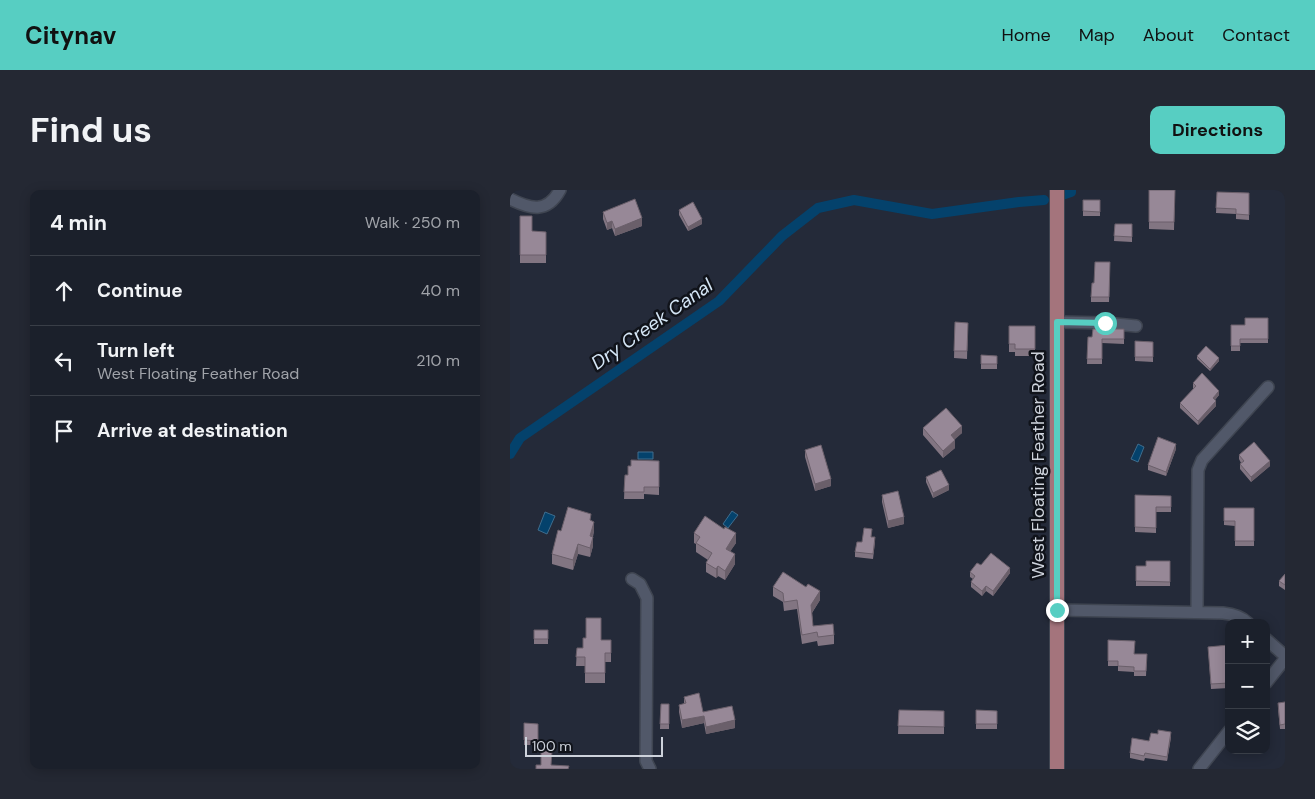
<!DOCTYPE html>
<meta charset="utf-8">
<style>
body{margin:0;font-family:"DM Sans",sans-serif;background:#242833;color:#f1f3f6}
.controls{position:absolute;right:15px;bottom:15px;display:grid;overflow:hidden;border-radius:10px;box-shadow:0 2px 12px #0003}
.controls button{width:45px;height:45px;display:grid;place-items:center;padding:0;border:0;border-bottom:1px solid #393e47;background:#1b202b;color:#f1f3f6;font:25px sans-serif}
.scale{position:absolute;left:15px;bottom:12px;width:138px;box-sizing:border-box;padding-left:5px;border:2px solid #cdd2db;border-top:0;font-size:14px;line-height:18px;white-space:nowrap;color:#cdd2db;-webkit-text-stroke:4px #10131a;paint-order:stroke}
.stop{position:absolute;width:15px;height:15px;margin:-11px;border:4px solid #57cec2;border-radius:50%;background:#fff}
.stop.end{background:#57cec2;border-color:#fff;box-shadow:0 1px 5px #0008}
.list{margin:0;padding:0;list-style:none}
h2{display:flex;justify-content:space-between;align-items:center;height:65px;margin:0;padding:0 20px;font-size:21px}
h2 small{font-size:16px;font-weight:400;color:#a0a3a9}
.list li{display:grid;grid-template-columns:32px 1fr auto;gap:15px;align-items:center;box-sizing:border-box;height:70px;padding:0 20px;border-top:1px solid #393e47}
.list b{display:block;font-size:19px;white-space:nowrap}
.list p{margin:0;font-size:16px;white-space:nowrap;color:#a0a3a9}
.list em{font-size:16px;font-style:normal;color:#a0a3a9}
.icon{flex:none;width:28px;height:28px;fill:none;stroke:currentColor;stroke-width:2;stroke-linecap:round;stroke-linejoin:round}
.map{position:relative;flex:none;width:775px;height:579px;overflow:hidden;border-radius:10px}
header{display:flex;align-items:center;gap:30px;box-sizing:border-box;height:70px;padding:0 25px;background:#57cec2;color:#111}
header strong{font-size:24px}
nav{display:flex;gap:28px;margin-inline-start:auto;font-size:18px}
.intro{display:flex;align-items:center;justify-content:space-between;box-sizing:border-box;height:120px;padding:0 30px}
h1{margin:0;font-size:35px}
.button{padding:12px 22px;border-radius:10px;background:#57cec2;color:#111;font-size:18px;font-weight:700}
main{display:flex;gap:30px;padding:0 30px}
aside{flex:1;background:#1b202b;border-radius:10px;box-shadow:0 2px 12px #0003}
.map>svg:first-child{display:block}
.water{fill:#04426c;stroke:#406d8d}
.lines{fill:none;stroke-linecap:round;stroke-linejoin:round}
.canal{stroke:#04426c;stroke-width:10}
.minor-casing{stroke:#3f4551;stroke-width:14}
.major-casing{stroke:#3f4551;stroke-width:16}
.minor{stroke:#515869;stroke-width:11}
.major{stroke:#a4747c;stroke-width:14}
.wall{fill:#827582}
.shaded-wall{fill:#6a5f6a}
.building{fill:#978897;stroke:#6a5f6a}
.route{stroke:#57cec2;stroke-width:6}
.labels{text-anchor:middle;dominant-baseline:central;stroke-width:5;stroke-linejoin:round;paint-order:stroke}
.street-label{font-size:18px;fill:#cdd2db;stroke:#10131a}
.water-label{font-size:19px;font-style:italic;fill:#d5e6f6;stroke:#10131a}
</style>
<header>
<strong>Citynav</strong>
<nav><a>Home</a><a>Map</a><a>About</a><a>Contact</a></nav>
</header>
<div class="intro"><h1>Find us</h1><a class="button">Directions</a></div>
<main>
<aside>
<h2>4 min<small>Walk · 250 m</small></h2>
<ul class="list">
<li><svg class="icon" aria-label="ahead" viewBox="0 0 24 24"><path d="M12 20V5M6 11l6-6 6 6"/></svg><div><b>Continue</b></div><em>40 m</em></li>
<li><svg class="icon" aria-label="left" viewBox="0 0 24 24"><path d="M17 20v-9H6M10 6l-5 5 5 5"/></svg><div><b>Turn left</b><p>West Floating Feather Road</p></div><em>210 m</em></li>
<li><svg class="icon" aria-label="arrive" viewBox="0 0 24 24"><path d="M6 21V4h12l-3 4 3 4H6"/></svg><div><b>Arrive at destination</b></div></li>
</ul>
</aside>
<div class="map">
<svg width="775" height="579" viewBox="0 0 775 579">
<rect width="100%" height="100%" fill="#242a39"/>
<path class="water" d="M628,254L634,257L628,272L621,269Z
M128,262H143V269H128Z
M222,321L228,325L218,338L213,334Z
M35,322L45,326L37,344L28,340Z"/>
<g class="lines">
<path class="canal" d="M555,4L561,2V0
M0,264L10,248L209,111L272,46L308,18L344,10L422,24L509,12L534,10"/>
<g class="minor-casing">
<path id="minor" d="M0,9C20,19 37,24 50,0
M547,132L595,133L626,136
M122,389L130,394L137,408L136,571L140,579
M547,420L713,423C723,424 731,426 738,433
M687,422L688,280L692,270L758,197
M756,449L775,466
M756,493L775,469
M689,579L719,541"/>
</g>
<g class="major-casing">
<path id="major" d="M547,579V0"/>
</g>
<use href="#minor" class="minor"/>
<use href="#major" class="major"/>
</g>
<path class="wall" d="M639,0H665L664,40L639,39Z
M707,2L739,3V30L726,29V24L706,23Z
M573,10H590V26H573Z
M169,20L192,34L178,41L169,25Z
M93,22L132,36L105,46L102,38L97,40L93,29Z
M10,26L22,41L36,42V73H10Z
M605,34H622V52L604,51Z
M600,72L599,112H581V107L584,93Z
M758,128V153H730V161H721V135H735Z
M445,132L458,133L457,169L444,168Z
M499,136H525V166H505V162H499Z
M614,139V154L592,153V174H577L578,147H582Z
M625,151L643,152V172L625,171Z
M471,165L487,166V179H471Z
M687,166L709,171L700,181L687,169Z
M683,193L709,205L705,210L706,216L688,235L670,218V213L684,199L683,198Z
M413,238L452,243L444,249L445,258L433,268L413,245Z
M666,259L656,286L638,280V275Z
M295,260L321,296L305,301L295,267Z
M729,265L760,276L741,292L730,279V274L731,273L729,269Z
M149,271V305L134,304V309H114L115,285H118L121,276Z
M416,287L439,300L423,308L416,292Z
M372,305L394,334L378,338L372,312Z
M625,305L661,306V322H646V343L625,342Z
M714,318H744V356H725V336L714,335Z
M81,331L84,341L83,347V356L80,367L68,364L63,380L42,374V364L51,341Z
M184,343L226,353L220,361L225,374L215,390L208,386L206,388L196,382V373L198,370L186,362V354L184,353Z
M362,347L365,352L363,369L345,367V362L352,352Z
M660,371V396H626V376H636Z
M471,375L500,383L483,406L476,401L472,406L461,397V392L463,389L460,387V382Z
M775,384V400L769,396V391Z
M263,397L310,410L302,423L303,436L324,445V454L308,456L307,451L292,454L287,419L274,421L273,412L263,406Z
M24,440H38V454H24Z
M91,450H101V472H95V493H75V476H66L67,458H73Z
M598,450L625,464H637L636,486H624V482L608,481V476H598Z
M719,455V498L701,499L698,457Z
M174,507L193,522L225,538L196,544L194,533L172,538L169,522V515L174,514Z
M775,512V539H770L768,518Z
M151,514H159V539H150Z
M389,520L434,521V544H388Z
M466,520L487,521V539H466Z
M14,533L28,534V555H14Z
M648,544L661,547L657,571L635,568L634,571L620,568V563L639,551Z"/>
<path class="shaded-wall" d="M132,28V36L105,46V39Z
M192,29V34L178,41V37Z
M102,31V38L97,40V33Z
M709,168V171L700,181V179Z
M709,201V205L703,212V208Z
M706,211V216L688,235V231Z
M452,236V243L441,253V245Z
M445,250V258L433,268V261Z
M666,254V259L656,286V282Z
M760,271V276L741,292V287Z
M321,289V296L305,301V294Z
M439,295V300L423,308V303Z
M394,327V334L378,338V331Z
M84,332V341L80,355V346Z
M226,343V353L216,368V359Z
M83,347V356L80,367V358Z
M68,354V364L63,380V370Z
M225,364V374L215,390V381Z
M208,376V386L206,388V379Z
M500,378V383L483,406V401Z
M476,396V401L472,406V401Z
M310,401V410L301,424V415Z
M194,526V533L172,538V530Z
M225,530V538L196,544V537Z
M661,542V547L657,571V567Z"/>
<path class="building" d="M639,0H665L664,32H639Z
M707,2L739,3V25L726,24V19L706,18Z
M125,9L132,28L105,39L102,31L97,33L93,22Z
M573,10H590V22L573,21Z
M183,12L192,29L178,37L169,20Z
M10,26H22V41L36,42V65H10Z
M605,34H622V47L604,46Z
M585,72H600L599,107H581L582,93H584Z
M735,128H758V149H730V156H721V135H735Z
M445,132L458,133L457,161H444Z
M499,136H525V159H505V154H499Z
M583,139H614V149H592V169H577L578,147H582Z
M625,151L643,152V167H625Z
M696,156L709,168L700,179L687,166Z
M471,165L487,166V174H471Z
M692,183L709,201L703,208L706,211L688,231L670,213L686,196L683,193Z
M436,218L452,236L441,245L445,250L433,261L413,238Z
M648,247L666,254L656,282L638,275Z
M744,252L760,271L741,287L730,274L734,271L729,265Z
M311,255L321,289L305,294L295,260Z
M121,270L149,271V297H134V302H114L115,285H118V276H121Z
M431,280L439,295L423,303L416,287Z
M388,301L394,327L378,331L372,305Z
M625,305L661,306V317H646V338L625,337Z
M58,317L81,324L80,330L84,332L80,346L83,347L80,358L68,354L63,370L42,364L48,340L51,341Z
M714,318H744V351H725V331H714Z
M195,326L214,339L215,337L226,343L216,359L225,364L215,381L208,376L206,379L196,373L202,363L186,353L190,347L184,343Z
M354,338L362,339L361,347H365L363,364L345,362L347,352H352Z
M481,363L500,378L483,401L476,396L472,401L461,392L465,386L460,382L467,373L471,375Z
M636,371H660V392L626,391V376H636Z
M273,382L296,397L298,394L310,401L301,415L303,436L323,434L324,445L308,447L307,442L292,445L287,410L274,412L273,403L263,397Z
M775,384V395L769,391Z
M76,428H91V450H101V463H95V483H75V467H66L67,458H73V448H76Z
M24,440H38V449H24Z
M598,450L625,451L624,464H637L636,481H624V477L608,476V471H598Z
M719,455V493L701,494L698,457Z
M189,503L193,522L222,516L225,530L196,537L194,526L172,530L169,515L176,513L174,507Z
M775,512V534L770,535L768,513Z
M151,514H159V534H150Z
M389,520L434,521V537L388,536Z
M466,520L487,521V534H466Z
M14,533L28,534V551L14,550Z
M648,540L661,542L657,567L635,563L634,566L620,563L622,548L639,551L641,543L648,544Z
M31,561H42L41,575L59,576L58,579H26V575H31Z"/>
<g class="lines">
<path class="route" d="M547,420V132L595,133"/>
</g>
<g class="labels">
<g class="street-label">
<text transform="translate(528 275) rotate(-90)">West Floating Feather Road</text>
</g>
<g class="water-label">
<text transform="translate(142 134) rotate(-35)">Dry Creek Canal</text>
</g>
</g>
</svg>
<div class="controls">
<button>+</button>
<button>−</button>
<button><svg class="icon" aria-label="layers" viewBox="0 0 24 24"><path d="M12 4l9 5-9 5-9-5zM3 14l9 5 9-5"/></svg></button>
</div>
<div class="scale">100 m</div>
<div class="stop" style="left:595px;top:133px"></div>
<div class="stop end" style="left:547px;top:420px"></div>
</div>
</main>
